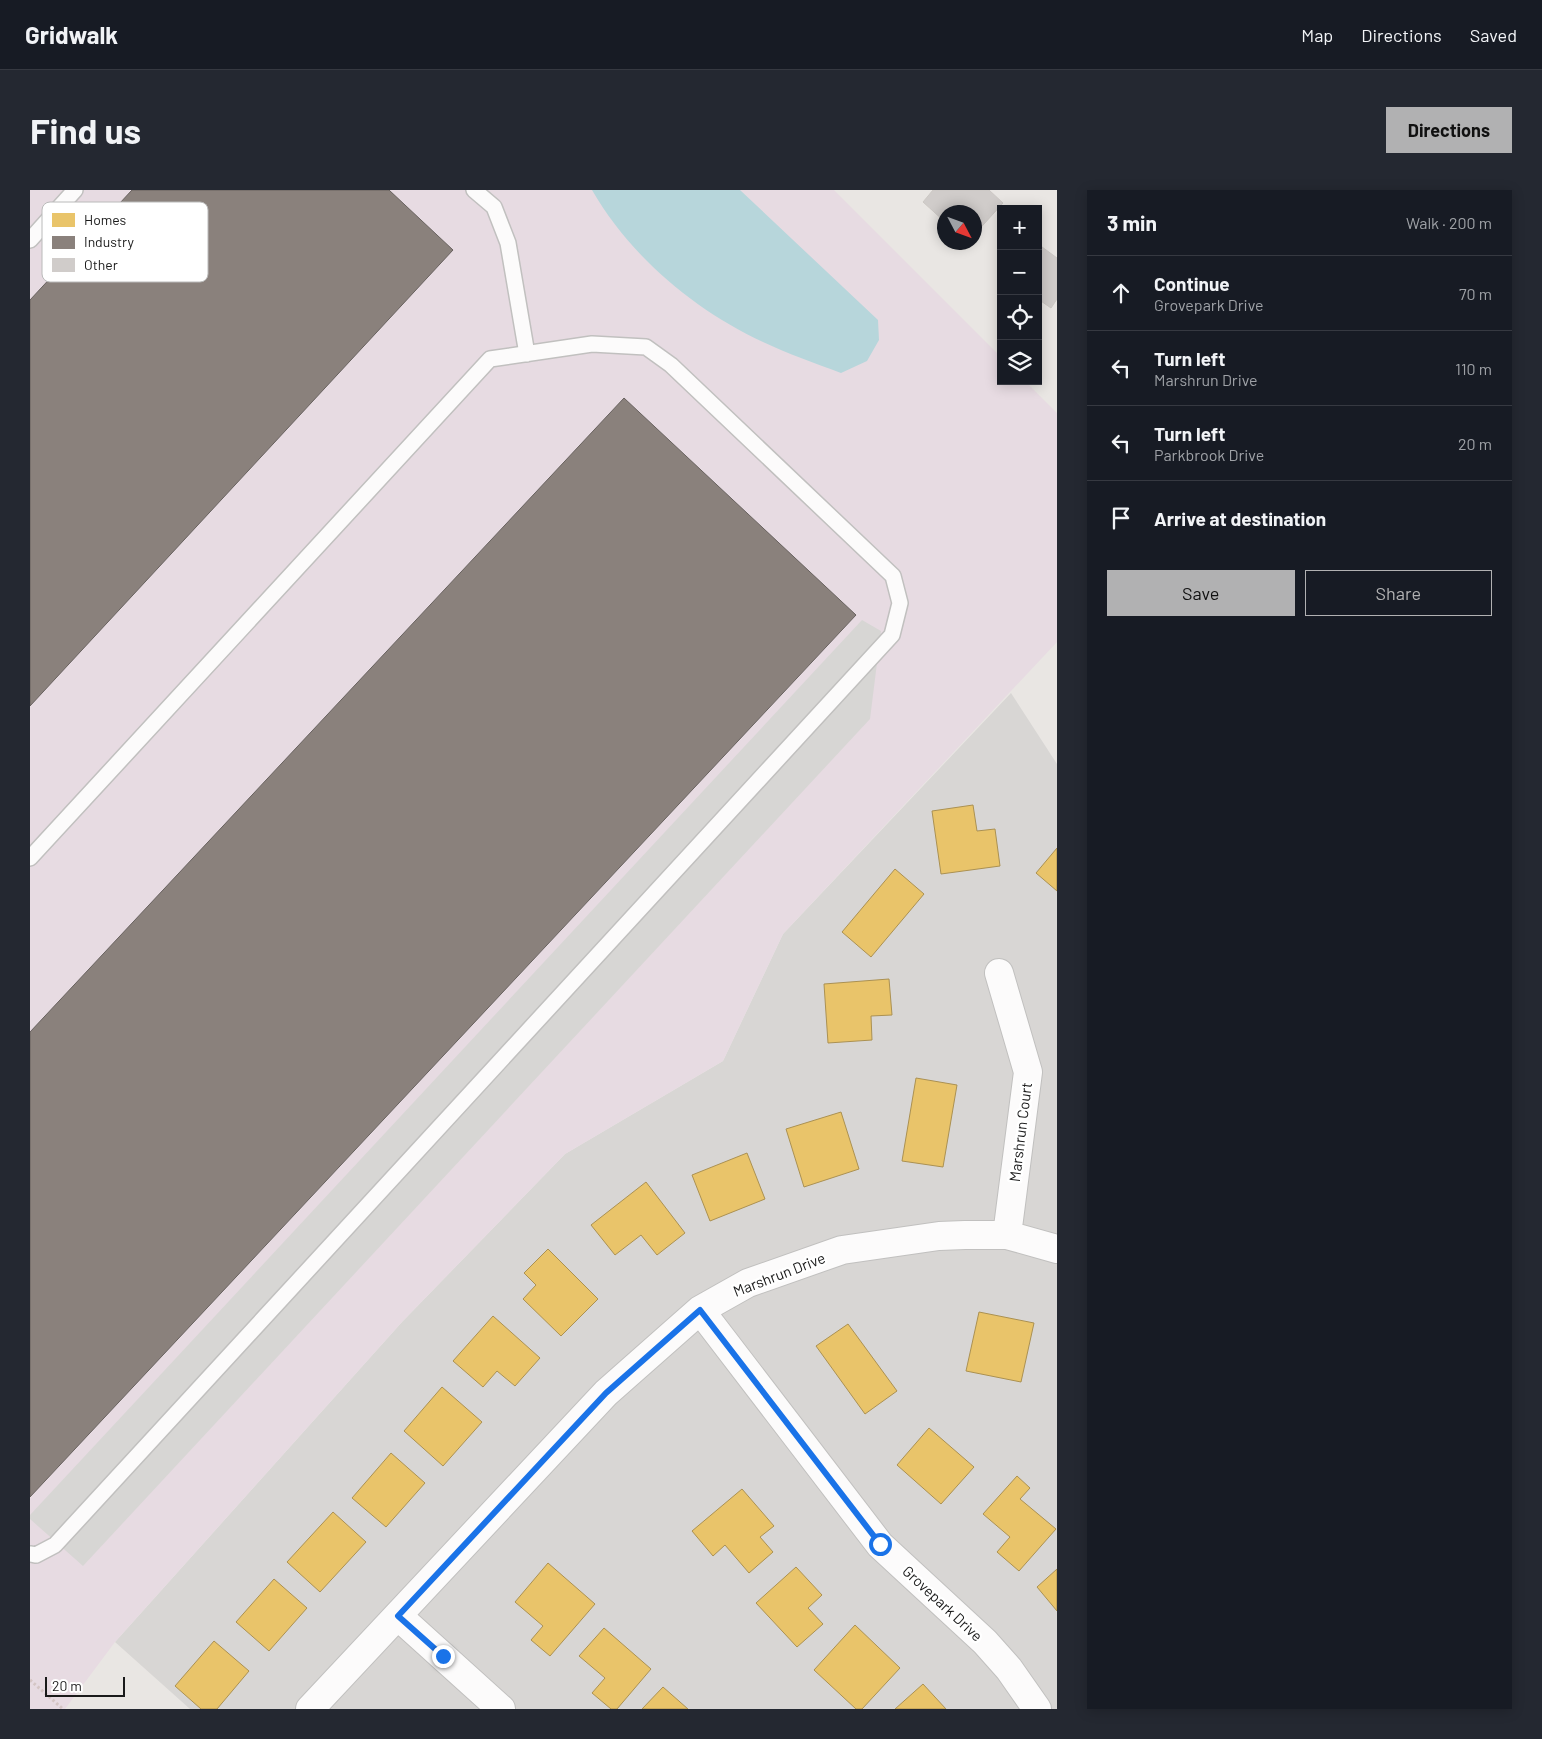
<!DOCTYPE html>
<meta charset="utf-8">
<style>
body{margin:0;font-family:Barlow,sans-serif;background:#242831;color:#f1f3f6}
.controls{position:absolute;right:15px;top:15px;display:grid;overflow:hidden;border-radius:0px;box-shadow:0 2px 12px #0003}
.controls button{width:45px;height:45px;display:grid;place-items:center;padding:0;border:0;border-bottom:1px solid #363941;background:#171b24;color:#f1f3f6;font:25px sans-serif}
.compass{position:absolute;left:907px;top:15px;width:45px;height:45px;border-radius:50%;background:#171b24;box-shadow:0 2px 12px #0003;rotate:131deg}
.scale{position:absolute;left:15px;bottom:12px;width:80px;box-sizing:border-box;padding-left:5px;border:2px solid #1a1a1a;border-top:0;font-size:14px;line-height:18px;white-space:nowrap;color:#1a1a1a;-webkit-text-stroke:4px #fff;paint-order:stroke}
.stop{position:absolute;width:15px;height:15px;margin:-11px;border:4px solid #1a73e8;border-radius:50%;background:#fff}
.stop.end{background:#1a73e8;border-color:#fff;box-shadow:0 1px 5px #0008}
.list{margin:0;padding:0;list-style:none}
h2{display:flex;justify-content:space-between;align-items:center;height:65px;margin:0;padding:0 20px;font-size:21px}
h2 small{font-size:16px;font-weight:400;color:#9ea1a6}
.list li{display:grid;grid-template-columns:32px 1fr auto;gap:15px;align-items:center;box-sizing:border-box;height:75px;padding:0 20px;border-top:1px solid #363941}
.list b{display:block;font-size:19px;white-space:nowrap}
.list p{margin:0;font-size:16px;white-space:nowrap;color:#9ea1a6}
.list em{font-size:16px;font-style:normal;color:#9ea1a6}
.actions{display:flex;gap:10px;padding:15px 20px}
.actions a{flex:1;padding:11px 0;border:1px solid #b1b1b2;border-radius:0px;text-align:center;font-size:18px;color:#b1b1b2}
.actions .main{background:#b1b1b2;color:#111}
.icon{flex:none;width:28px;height:28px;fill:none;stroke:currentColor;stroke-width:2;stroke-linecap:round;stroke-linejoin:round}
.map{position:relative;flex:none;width:1027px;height:1519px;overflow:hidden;border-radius:0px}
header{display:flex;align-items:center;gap:30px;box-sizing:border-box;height:70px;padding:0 25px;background:#171b24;border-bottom:1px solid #363941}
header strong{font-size:24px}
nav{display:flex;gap:28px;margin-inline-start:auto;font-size:18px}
.intro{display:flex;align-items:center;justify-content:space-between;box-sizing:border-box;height:120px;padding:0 30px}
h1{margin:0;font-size:35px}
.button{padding:12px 22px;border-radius:0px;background:#b1b1b2;color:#111;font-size:18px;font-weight:700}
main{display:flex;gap:30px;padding:0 30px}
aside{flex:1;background:#171b24;border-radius:0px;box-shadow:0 2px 12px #0003}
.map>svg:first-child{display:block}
.residential{fill:#d8d6d4}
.industrial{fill:#e7dbe2}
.religious{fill:#d7d6d4}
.water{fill:#b7d6db}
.homes{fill:#e9c46a;stroke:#ab9152}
.industry{fill:#8a817c;stroke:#68625f}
.building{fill:#d0ccca;stroke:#ccc8c4}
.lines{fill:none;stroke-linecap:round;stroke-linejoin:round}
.lane-casing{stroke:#c1c0bf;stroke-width:18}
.street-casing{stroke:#c1c0bf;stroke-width:30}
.path{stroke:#d4c5c4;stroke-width:3;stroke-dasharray:2.5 2.5;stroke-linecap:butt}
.lane{stroke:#fcfbfb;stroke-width:15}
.street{stroke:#fcfbfb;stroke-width:28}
.route{stroke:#1a73e8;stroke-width:6}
.labels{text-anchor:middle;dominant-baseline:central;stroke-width:5;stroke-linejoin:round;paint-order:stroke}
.street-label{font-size:15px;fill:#1a1a1a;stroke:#fff}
.key{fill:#fff;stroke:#bababa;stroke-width:1}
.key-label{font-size:14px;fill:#1a1a1a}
</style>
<header>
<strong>Gridwalk</strong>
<nav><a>Map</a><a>Directions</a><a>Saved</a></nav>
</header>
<div class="intro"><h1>Find us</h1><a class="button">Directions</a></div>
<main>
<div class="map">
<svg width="1027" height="1519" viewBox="0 0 1027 1519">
<rect width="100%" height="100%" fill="#e9e6e3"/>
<path class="residential" d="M981,503L1027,574V1519H160L85,1452L372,1132L535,964L693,871L753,744Z"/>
<path class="industrial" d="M0,0H804L971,167V191H995L1027,223V452L753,744L693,871L535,964L372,1132L85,1452L35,1519H0Z"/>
<path class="religious" d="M832,430L851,441L840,529L53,1376L0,1329V1325Z"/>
<path class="water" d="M562,0H710L848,130L849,150L837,171L811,183C785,173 758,164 733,152C664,120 600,66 562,0Z"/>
<path class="homes" d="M943,615L947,641L965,639L970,676L911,684L902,621Z
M1027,658V701L1006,683Z
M865,679L894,704L841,767L812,742Z
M859,789L862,825L841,826L842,850L798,853L794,794Z
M886,888L927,895L913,977L872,971Z
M811,922L829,979L774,997L756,939Z
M717,963L735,1009L680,1031L662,985Z
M616,992L655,1043L627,1065L611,1045L585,1065L561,1035Z
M518,1059L568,1109L531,1146L493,1109L506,1095L494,1083Z
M949,1122L1004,1133L991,1192L936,1181Z
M463,1126L510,1168L485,1196L467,1181L453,1197L423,1171Z
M818,1134L867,1201L835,1224L786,1156Z
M412,1197L452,1232L413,1276L374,1241Z
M899,1238L944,1277L911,1314L867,1275Z
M361,1263L395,1293L356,1337L322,1308Z
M987,1286L1000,1298L990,1309L1026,1339L989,1381L967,1362L980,1347L953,1324Z
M712,1299L744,1336L730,1347L743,1362L719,1383L695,1355L683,1366L662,1341Z
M303,1322L336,1352L290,1402L257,1372Z
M518,1373L565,1414L520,1466L501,1450L513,1436L485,1412Z
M766,1377L792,1405L778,1418L793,1434L767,1457L726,1413Z
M1027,1379V1421L1007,1397Z
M244,1389L277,1418L239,1461L206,1432Z
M825,1435L870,1478L832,1519H826L784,1480Z
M574,1438L621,1479L587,1519H581L562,1503L575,1488L549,1466Z
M184,1451L219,1481L187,1519H171L145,1496Z
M893,1494L916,1519H865Z
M633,1497L658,1519H612Z"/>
<path class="industry" d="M102,0H359L423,60L0,516V110Z
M594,208L826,425L0,1307V842Z"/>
<path class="building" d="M903,0H959L973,13L944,45V22H914V31L893,12Z
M1008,54L1027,68V109L1021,118L1008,109Z"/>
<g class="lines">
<g class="lane-casing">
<path id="lane" d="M444,0L464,17L478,53L497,164
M0,50L45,0
M0,668L460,169L562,154L616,157L641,175L863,386L870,413L862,445L25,1355L6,1365L0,1364"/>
</g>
<g class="street-casing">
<path id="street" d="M969,783L998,882L977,1045
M670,1120L850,1355L955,1452L979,1479L1007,1519
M368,1426L471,1519
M280,1519L576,1203L670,1120L718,1093L812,1060L909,1046L935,1045H977L1027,1059"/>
</g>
<path class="path" d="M0,1490L33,1519"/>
<use href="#lane" class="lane"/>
<use href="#street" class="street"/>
</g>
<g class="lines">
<path class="route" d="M413,1466L368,1426L576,1203L670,1120L850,1354"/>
</g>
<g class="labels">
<g class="street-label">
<text transform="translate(990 942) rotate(-83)">Marshrun Court</text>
<text transform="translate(749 1084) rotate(-21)">Marshrun Drive</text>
<text transform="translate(913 1413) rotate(43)">Grovepark Drive</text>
</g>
</g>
<rect x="12" y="12" width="166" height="80" rx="8" class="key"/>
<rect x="22" y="23" width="23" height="14" fill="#e9c46a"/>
<rect x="22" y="46" width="23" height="13" fill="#8a817c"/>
<rect x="22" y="68" width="23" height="14" fill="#d0ccca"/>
<g class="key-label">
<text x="54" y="35">Homes</text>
<text x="54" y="57">Industry</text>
<text x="54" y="80">Other</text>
</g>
</svg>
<div class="controls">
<button>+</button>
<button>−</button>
<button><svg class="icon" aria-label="locate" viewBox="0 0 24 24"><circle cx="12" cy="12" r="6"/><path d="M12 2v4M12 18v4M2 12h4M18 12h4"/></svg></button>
<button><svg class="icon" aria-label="layers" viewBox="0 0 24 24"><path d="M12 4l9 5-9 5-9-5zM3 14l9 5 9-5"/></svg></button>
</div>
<svg class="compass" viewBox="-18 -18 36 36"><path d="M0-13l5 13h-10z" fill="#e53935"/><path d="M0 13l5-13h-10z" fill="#9ea1a6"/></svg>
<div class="scale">20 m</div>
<div class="stop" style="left:850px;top:1354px"></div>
<div class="stop end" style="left:413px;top:1466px"></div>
</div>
<aside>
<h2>3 min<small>Walk · 200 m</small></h2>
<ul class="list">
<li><svg class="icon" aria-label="ahead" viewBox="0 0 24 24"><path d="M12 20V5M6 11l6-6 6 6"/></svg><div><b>Continue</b><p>Grovepark Drive</p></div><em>70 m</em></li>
<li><svg class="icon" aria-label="left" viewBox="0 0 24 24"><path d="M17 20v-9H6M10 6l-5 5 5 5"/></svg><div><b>Turn left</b><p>Marshrun Drive</p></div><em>110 m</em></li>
<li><svg class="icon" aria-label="left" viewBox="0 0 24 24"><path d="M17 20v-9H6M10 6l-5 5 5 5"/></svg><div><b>Turn left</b><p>Parkbrook Drive</p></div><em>20 m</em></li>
<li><svg class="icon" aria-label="arrive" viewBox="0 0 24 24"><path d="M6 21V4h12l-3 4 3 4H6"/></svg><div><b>Arrive at destination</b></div></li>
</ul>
<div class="actions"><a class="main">Save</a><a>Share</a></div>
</aside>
</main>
